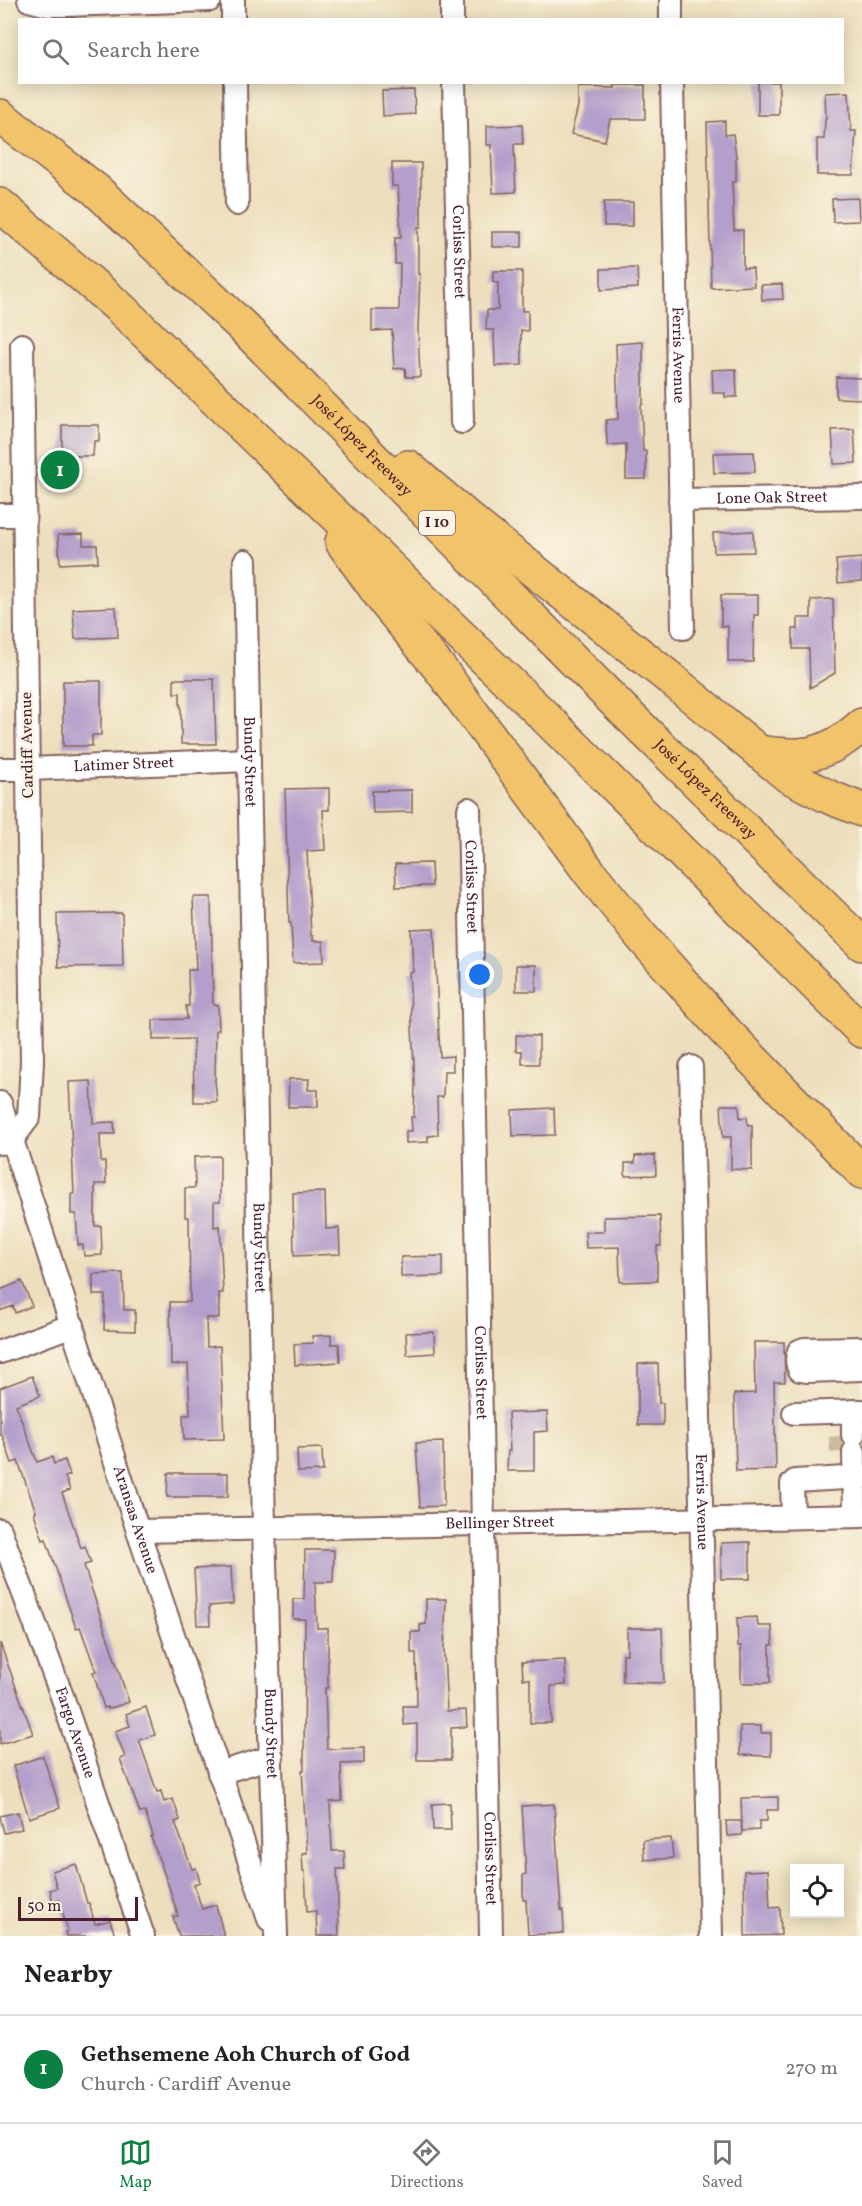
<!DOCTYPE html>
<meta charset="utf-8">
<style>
body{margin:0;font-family:Vollkorn,serif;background:#f6f6f6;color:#222}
.controls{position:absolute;right:18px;bottom:18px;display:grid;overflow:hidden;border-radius:0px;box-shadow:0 3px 15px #0003}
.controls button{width:54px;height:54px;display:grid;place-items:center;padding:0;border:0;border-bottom:2px solid #e0e0e0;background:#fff;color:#222;font:30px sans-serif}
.scale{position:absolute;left:18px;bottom:15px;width:120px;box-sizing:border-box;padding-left:6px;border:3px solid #4a1f2b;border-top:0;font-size:16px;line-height:21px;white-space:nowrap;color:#4a1f2b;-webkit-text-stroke:4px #fcf5e5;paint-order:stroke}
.you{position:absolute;left:480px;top:975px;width:21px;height:21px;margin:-15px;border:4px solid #fff;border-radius:50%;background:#1a73e8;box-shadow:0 0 0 9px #1a73e833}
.badge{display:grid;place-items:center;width:39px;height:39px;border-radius:50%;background:#0b8043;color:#fff;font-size:20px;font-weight:700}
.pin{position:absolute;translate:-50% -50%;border:3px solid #fff;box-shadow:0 2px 6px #0006}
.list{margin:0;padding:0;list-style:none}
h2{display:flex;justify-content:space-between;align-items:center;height:78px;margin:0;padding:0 24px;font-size:26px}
h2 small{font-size:20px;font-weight:400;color:#767676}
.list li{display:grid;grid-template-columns:39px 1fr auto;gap:18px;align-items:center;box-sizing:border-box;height:108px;padding:0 24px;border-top:2px solid #e0e0e0}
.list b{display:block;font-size:22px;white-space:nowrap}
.list p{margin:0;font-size:20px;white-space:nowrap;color:#767676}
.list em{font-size:20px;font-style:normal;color:#767676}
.icon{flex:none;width:33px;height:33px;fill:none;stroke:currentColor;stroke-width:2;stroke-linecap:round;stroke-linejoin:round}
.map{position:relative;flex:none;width:862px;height:1936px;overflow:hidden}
.search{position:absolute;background:#fff;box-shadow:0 3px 15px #0003;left:18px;right:18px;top:18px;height:66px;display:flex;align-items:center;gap:15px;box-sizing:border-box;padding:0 21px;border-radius:0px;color:#767676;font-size:22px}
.sheet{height:186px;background:#fff}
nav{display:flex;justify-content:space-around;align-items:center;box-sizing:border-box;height:84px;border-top:2px solid #e0e0e0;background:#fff;font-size:16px;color:#767676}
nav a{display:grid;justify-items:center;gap:3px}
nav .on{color:#0b8043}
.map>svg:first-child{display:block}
.building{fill:#b39fcb}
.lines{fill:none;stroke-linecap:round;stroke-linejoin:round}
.minor-tunnel{stroke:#ccb9a0;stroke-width:22;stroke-dasharray:22 11;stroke-linecap:butt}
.minor-casing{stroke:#83625e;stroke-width:26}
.highway-casing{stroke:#83625e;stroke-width:36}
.minor{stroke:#fff;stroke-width:22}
.highway{stroke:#f1c36a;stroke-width:33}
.labels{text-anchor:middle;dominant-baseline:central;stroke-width:6;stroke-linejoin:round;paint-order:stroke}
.shield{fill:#fcf5e5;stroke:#7f5f63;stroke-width:1.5}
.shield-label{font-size:15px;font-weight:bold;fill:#4a1f2b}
.street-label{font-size:16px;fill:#4a1f2b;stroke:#fcf5e5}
</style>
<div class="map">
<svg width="862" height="1936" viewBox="0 0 862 1936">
<rect width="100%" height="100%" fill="#fcf5e5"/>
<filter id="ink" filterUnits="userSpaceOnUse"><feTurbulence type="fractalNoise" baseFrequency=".0167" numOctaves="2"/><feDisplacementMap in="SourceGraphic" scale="12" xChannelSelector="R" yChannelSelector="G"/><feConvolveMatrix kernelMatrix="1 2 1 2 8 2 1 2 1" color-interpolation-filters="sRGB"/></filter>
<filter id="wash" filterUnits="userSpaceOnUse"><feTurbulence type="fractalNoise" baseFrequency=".008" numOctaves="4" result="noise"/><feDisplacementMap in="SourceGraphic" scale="24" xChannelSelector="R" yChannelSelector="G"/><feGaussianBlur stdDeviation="1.35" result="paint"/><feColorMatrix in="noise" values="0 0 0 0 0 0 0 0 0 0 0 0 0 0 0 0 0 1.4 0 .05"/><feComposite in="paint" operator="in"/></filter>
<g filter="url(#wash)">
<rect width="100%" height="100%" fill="#eddfbd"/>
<g id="blocks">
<path class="building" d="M758,82H779V115H758Z
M615,85H645V119H610L605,141L571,134L578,106V87L615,88Z
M414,90L415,114L383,116L382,91Z
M849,92L851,131H856L853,175H817V139H824L825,119H826L825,93Z
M725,121V135L733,134L736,156V182H732L734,230H743V268H753L754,286L711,288L707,122Z
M522,125L523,144H514L516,192L493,193L491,145H487V126Z
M392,163H421V227H418V274H420L418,329L420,377H406L405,368L394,369L392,330L372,331V310H399L400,264H395V238H401L398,186H392Z
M858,198L859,221L833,222L832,199Z
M604,202H633V226H604Z
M492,232H522V247H492Z
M637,268L638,288L601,290V269Z
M493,271H522V311H528V331L521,330L522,365L495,366L494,330H486L487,310H498V283L493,282Z
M782,284L783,299L762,300L761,285Z
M643,342V404L641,405L643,451H646V479H626V444L607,445L606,420L618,419L616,344Z
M736,369L737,397H725V393H713L712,370Z
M836,377L861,378V399L836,398Z
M62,425H99V441H94L93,456H62Z
M854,429L856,463L834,464L832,430Z
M754,452L755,472L714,473L713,453Z
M753,531L754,552L714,553L713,533Z
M83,534V545H97L98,562L60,564L58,535Z
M862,558V581L838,583L836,560Z
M721,595H758V615H754L753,662H728V626H721Z
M833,599L835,673L810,688L809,649H793V629H798V618H811V600Z
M116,607L118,637L75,639L73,609Z
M174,679H214L216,744H181V706H180V693H174Z
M63,681H101V735H92V746H63Z
M329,788V810H323L325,850L307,851L311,936H313V941H323L324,962L293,963L291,923H289L285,789Z
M412,790V812L373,813L372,791Z
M431,863L432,886L396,887L395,864Z
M193,897H211L213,1005H218L219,1030H216L215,1080L217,1102H194L193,1039L153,1040V1020L187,1019L186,1006H189L188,970H196Z
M122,913L123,966L58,967L57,914Z
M434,928L440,1057L453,1056V1071H444L443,1097H437L438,1135L428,1136V1142L406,1143V1131H412L411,1117H414L415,1083L409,972H413L411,929Z
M516,965H536V991H516Z
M516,1035L539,1036V1064H522V1051H516Z
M289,1079H309L308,1090H318V1107H288Z
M91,1081L93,1123L114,1122L115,1134H100L101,1162H105L106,1184H95V1226H101L102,1255L84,1256L83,1245H78L76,1214H71V1194H74L69,1082Z
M721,1105H739L740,1118L747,1117L748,1125H752V1170L731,1169V1137H723Z
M554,1108L555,1135L513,1136L512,1110Z
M655,1155L656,1175L625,1176V1163H635V1156Z
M220,1156V1202H214V1227L220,1226L223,1293H219V1318H206L207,1347L220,1346L224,1439L184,1440L183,1415H190L188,1364L171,1365L170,1302H190L189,1217H185V1188H195L194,1157Z
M325,1192L326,1229L339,1228L340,1254L294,1256L293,1193Z
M660,1216L661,1246H657V1281L620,1282L619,1247L586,1248L585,1232H604V1217Z
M443,1256V1276L401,1277V1257Z
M123,1273L124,1310H135V1331L104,1330L105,1295H93V1274Z
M22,1281L32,1306L15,1313L13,1306L0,1311V1290Z
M434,1332L435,1353L407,1355L406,1333Z
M331,1335V1344H339L340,1362L295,1365L294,1344L313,1343L312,1336Z
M754,1342H784L785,1382H774L776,1470L736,1471L734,1394L755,1393Z
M658,1363L659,1403H663V1425H638V1364Z
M32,1376L40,1396L16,1405L37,1462L52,1457L54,1464L65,1460L70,1475L65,1477L70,1490L62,1493L81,1548L85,1546L91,1563L84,1565L87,1575L129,1702L108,1709L107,1707L104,1708L93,1672L96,1671L80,1627L76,1628L46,1539L43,1540L34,1513L36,1512L18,1461L12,1463L2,1435H0V1388Z
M547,1412L548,1431L534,1432V1471H507L508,1451H510L508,1413Z
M443,1442L444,1506L420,1507L416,1443Z
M322,1448L323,1471L298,1472L297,1449Z
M168,1473H228V1497H167Z
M750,1542V1579H721V1543Z
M305,1550H334L333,1582H315L317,1628H328V1688H325L327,1749L364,1748V1763L341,1764L342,1801L330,1802L332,1851H344L345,1869H337L339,1936H317L316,1911L307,1912L305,1871H303L302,1853H307L302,1770H304L305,1619H293V1599H304Z
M231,1567L233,1604L209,1606L210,1625H197L194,1569Z
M426,1599H446L444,1652L447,1711L466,1710L467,1727L451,1728V1760H417V1724L404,1725L403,1706H417L416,1653H411V1632H420V1625L426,1624Z
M757,1617L758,1626H772L773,1645H770V1683H741V1646H738L737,1618Z
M627,1628H662L664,1683L623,1682V1654H627Z
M0,1643L33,1734L0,1744Z
M565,1660L566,1685L551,1686V1723H530V1679H523L522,1662Z
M146,1707L155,1735L139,1740L157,1792L161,1791L164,1802L173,1799L180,1820L175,1822L192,1869L196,1868L200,1882L194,1884L202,1909L216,1905L224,1936H179L173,1917L178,1916L169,1887L151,1837L153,1836L145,1812L140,1813L120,1759L125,1757L115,1731L130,1726L126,1714Z
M740,1726H761V1733H771V1756L740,1755Z
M43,1756L60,1808L29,1818L13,1766Z
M778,1797V1810H767V1821H759V1830L742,1831L741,1798Z
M450,1803L451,1830H433L432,1804Z
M554,1804L561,1910H563L564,1933L528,1935L526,1900H523V1875L526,1874L522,1806Z
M18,1812L22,1829L4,1833L0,1816Z
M726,1821H741L742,1835L727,1836Z
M671,1838L673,1858L644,1860L643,1840Z
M76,1864L87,1903H89L95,1924L110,1920L115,1936H66L65,1932L68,1931L59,1900L53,1902L50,1890L57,1888L52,1871Z
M768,1870L770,1908L780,1907L781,1935L745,1936L744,1871Z"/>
</g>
</g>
<g filter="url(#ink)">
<use href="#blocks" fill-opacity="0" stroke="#83625e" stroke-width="1.5"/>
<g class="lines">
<path class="minor-tunnel" d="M840,1436L841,1452"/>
<g class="minor-casing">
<g id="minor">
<path d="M29,0L48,5H66L210,0"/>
<path d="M233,0V20"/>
<path d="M452,0V20"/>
<path d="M671,0V20"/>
<path d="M235,82L237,204"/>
<path id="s1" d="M454,82L462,422"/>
<path id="s2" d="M672,82L683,628"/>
<path id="s3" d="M680,500L862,497"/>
<path d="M0,515H24"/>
<path id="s4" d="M245,561L264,1528L276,1936"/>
<path id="s5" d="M0,769H29L249,760"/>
<path id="s6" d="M469,809L491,1936"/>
<path id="s7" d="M691,1067L711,1936"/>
<path id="s8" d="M0,1103L138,1531L269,1919"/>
<path d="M1,1143L12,1140L29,1117L32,1061L22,345"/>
<path d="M862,1348L804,1349L799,1351C796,1358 796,1363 800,1370L806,1371L862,1369"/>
<path d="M0,1352L73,1325"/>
<path d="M853,1411V1435"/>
<path d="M794,1413L862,1411"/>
<path d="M854,1452L855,1516"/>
<path d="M793,1517L792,1484L795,1481L862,1477"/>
<path id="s9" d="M0,1530L62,1696L143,1936"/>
<path id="s10" d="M138,1531L862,1516"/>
<path d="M219,1773L272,1757"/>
</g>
</g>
<g class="highway-casing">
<g id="highway">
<path id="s11" d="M0,116L96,190L243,327L611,698L862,944"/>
<path d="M0,205L120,308L540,712L862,1031"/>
<path d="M408,467L481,529L671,679L788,776L827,796L862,810"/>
<path d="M342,542L385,602L441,670L590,873L641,936L726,1032L862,1172"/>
<path d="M759,752C804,759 827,756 862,725"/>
</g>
</g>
<use href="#minor" class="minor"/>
<use href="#highway" class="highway"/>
</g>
</g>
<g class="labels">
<rect class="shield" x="419" y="511" width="36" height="24" rx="4.5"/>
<g class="shield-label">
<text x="437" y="523">I 10</text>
</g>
<g class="street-label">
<text stroke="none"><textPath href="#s1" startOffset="170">Corliss Street</textPath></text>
<text stroke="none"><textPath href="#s2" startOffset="273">Ferris Avenue</textPath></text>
<text stroke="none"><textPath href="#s11" startOffset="490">José López Freeway</textPath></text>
<text stroke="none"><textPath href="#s3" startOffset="92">Lone Oak Street</textPath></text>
<text transform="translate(28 745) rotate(-91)">Cardiff Avenue</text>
<text stroke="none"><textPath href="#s4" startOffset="201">Bundy Street</textPath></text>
<text stroke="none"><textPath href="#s5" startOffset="124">Latimer Street</textPath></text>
<text stroke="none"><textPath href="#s11" startOffset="976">José López Freeway</textPath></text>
<text stroke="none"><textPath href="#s6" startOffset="78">Corliss Street</textPath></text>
<text stroke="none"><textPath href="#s4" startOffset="687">Bundy Street</textPath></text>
<text stroke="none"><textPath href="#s6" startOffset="564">Corliss Street</textPath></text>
<text stroke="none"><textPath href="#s7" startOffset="435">Ferris Avenue</textPath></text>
<text stroke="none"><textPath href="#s8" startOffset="438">Aransas Avenue</textPath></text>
<text stroke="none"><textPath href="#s10" startOffset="362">Bellinger Street</textPath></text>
<text stroke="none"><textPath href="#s9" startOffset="216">Fargo Avenue</textPath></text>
<text stroke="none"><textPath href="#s4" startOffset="1173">Bundy Street</textPath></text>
<text stroke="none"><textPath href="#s6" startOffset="1050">Corliss Street</textPath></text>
</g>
</g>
</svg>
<div class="controls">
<button><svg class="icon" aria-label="locate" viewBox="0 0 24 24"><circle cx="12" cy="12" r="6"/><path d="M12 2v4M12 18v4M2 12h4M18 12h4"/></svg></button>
</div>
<div class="scale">50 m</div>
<div class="you"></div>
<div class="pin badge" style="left:60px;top:470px">1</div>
<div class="search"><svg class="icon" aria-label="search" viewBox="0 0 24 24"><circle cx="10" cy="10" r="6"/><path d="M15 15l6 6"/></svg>Search here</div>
</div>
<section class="sheet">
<h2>Nearby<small></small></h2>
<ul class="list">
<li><span class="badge">1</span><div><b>Gethsemene Aoh Church of God</b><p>Church · Cardiff Avenue</p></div><em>270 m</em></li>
</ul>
</section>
<nav>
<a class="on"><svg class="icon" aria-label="map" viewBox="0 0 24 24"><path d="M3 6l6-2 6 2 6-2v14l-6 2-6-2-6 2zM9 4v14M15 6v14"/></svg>Map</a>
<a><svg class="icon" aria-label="directions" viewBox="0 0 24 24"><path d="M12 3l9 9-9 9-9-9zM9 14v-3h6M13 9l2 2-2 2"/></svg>Directions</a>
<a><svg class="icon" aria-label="saved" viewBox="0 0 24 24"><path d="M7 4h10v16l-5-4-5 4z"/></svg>Saved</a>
</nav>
